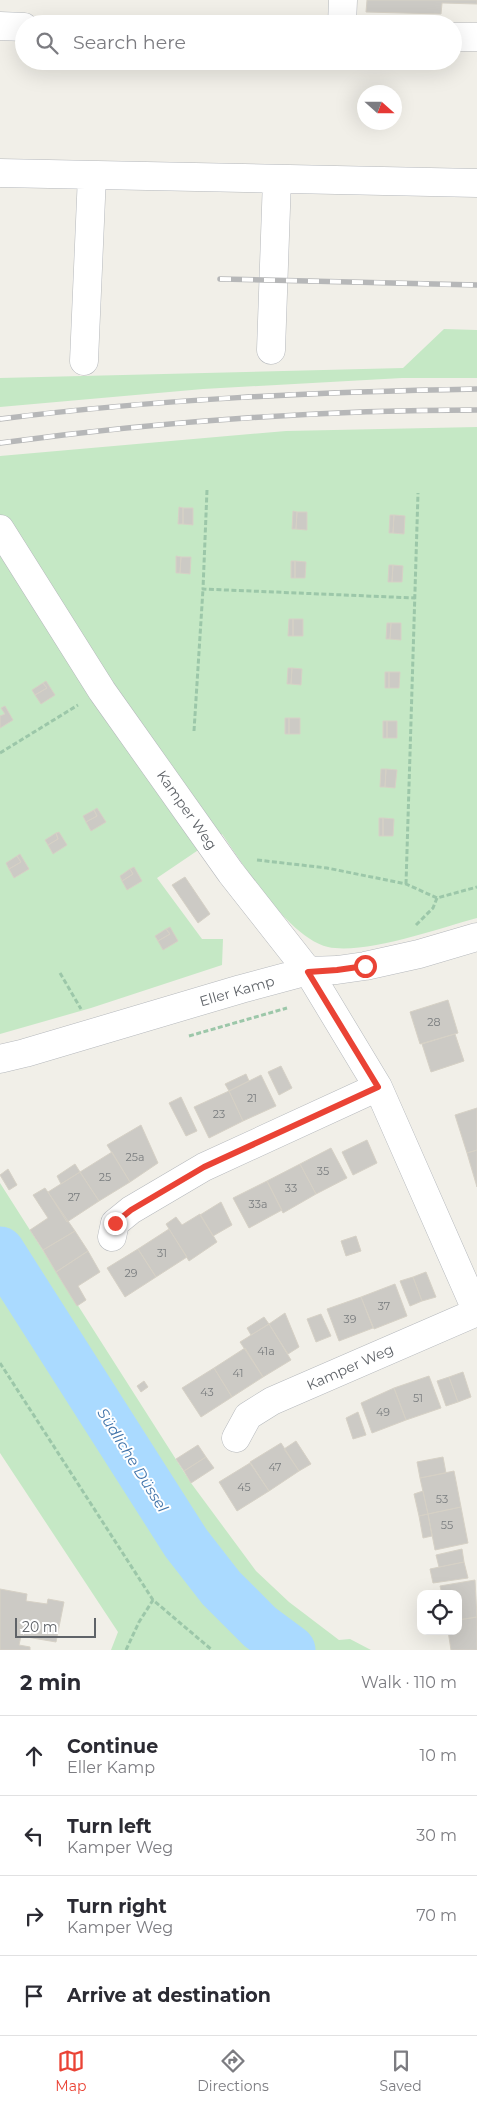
<!DOCTYPE html>
<meta charset="utf-8">
<style>
body{margin:0;font-family:Montserrat,sans-serif;background:#f2f2f3;color:#2b2b33}
.controls{position:absolute;right:15px;bottom:15px;display:grid;overflow:hidden;border-radius:10px;box-shadow:0 5px 20px #0002}
.controls button{width:45px;height:45px;display:grid;place-items:center;padding:0;border:0;border-bottom:1px solid #e1e1e2;background:#fff;color:#2b2b33;font:25px sans-serif}
.compass{position:absolute;left:357px;top:85px;width:45px;height:45px;border-radius:50%;background:#fff;box-shadow:0 5px 20px #0002;rotate:111deg}
.scale{position:absolute;left:15px;bottom:12px;width:81px;box-sizing:border-box;padding-left:5px;border:2px solid #5f6368;border-top:0;font-size:14px;line-height:18px;white-space:nowrap;color:#5f6368;-webkit-text-stroke:4px #fff;paint-order:stroke}
.stop{position:absolute;width:15px;height:15px;margin:-11px;border:4px solid #ea4335;border-radius:50%;background:#fff}
.stop.end{background:#ea4335;border-color:#fff;box-shadow:0 1px 5px #0008}
.list{margin:0;padding:0;list-style:none}
h2{display:flex;justify-content:space-between;align-items:center;height:65px;margin:0;padding:0 20px;font-size:21px}
h2 small{font-size:16px;font-weight:400;color:#7c7c81}
.list li{display:grid;grid-template-columns:32px 1fr auto;gap:15px;align-items:center;box-sizing:border-box;height:80px;padding:0 20px;border-top:1px solid #e1e1e2}
.list b{display:block;font-size:19px;white-space:nowrap}
.list p{margin:0;font-size:16px;white-space:nowrap;color:#7c7c81}
.list em{font-size:16px;font-style:normal;color:#7c7c81}
.icon{flex:none;width:28px;height:28px;fill:none;stroke:currentColor;stroke-width:2;stroke-linecap:round;stroke-linejoin:round}
.map{position:relative;flex:none;width:477px;height:1650px;overflow:hidden}
.search{position:absolute;background:#fff;box-shadow:0 5px 20px #0002;left:15px;right:15px;top:15px;height:55px;display:flex;align-items:center;gap:12px;box-sizing:border-box;padding:0 18px;border-radius:28px;color:#7c7c81;font-size:19px}
.sheet{height:385px;background:#fff}
nav{display:flex;justify-content:space-around;align-items:center;box-sizing:border-box;height:70px;border-top:1px solid #e1e1e2;background:#fff;font-size:14px;color:#7c7c81}
nav a{display:grid;justify-items:center;gap:2px}
nav .on{color:#ea4335}
.map>svg:first-child{display:block}
.green{fill:#c5e8c5}
.lines{fill:none;stroke-linecap:round;stroke-linejoin:round}
.river{stroke:#aadaff;stroke-width:49}
.building{fill:#cccac5;stroke:#d6d1c6}
.minor-casing{stroke:#b5b8bc;stroke-width:29}
.path{stroke:#9cc7a9;stroke-width:3;stroke-dasharray:5 2.5;stroke-linecap:butt}
.minor{stroke:#fff;stroke-width:28}
.rail-casing{stroke:#b6b7b8;stroke-width:5.5}
.rail{stroke:#fff;stroke-width:4;stroke-dasharray:11;stroke-linecap:butt}
.route{stroke:#ea4335;stroke-width:6}
.labels{text-anchor:middle;dominant-baseline:central;stroke-width:4;stroke-linejoin:round;paint-order:stroke}
.number-label{font-size:11px;fill:#7a7d7f}
.street-label{font-size:14px;fill:#5f6368;stroke:#fff}
.water-label{font-size:15px;font-style:italic;fill:#4174aa;stroke:#fff}
</style>
<div class="map">
<svg width="477" height="1650" viewBox="0 0 477 1650">
<rect width="100%" height="100%" fill="#f1efe8"/>
<path class="green" d="M444,329L477,330V378H402L203,389L0,407V378L403,368Z
M477,427V918C440,928 364,955 328,947C290,939 244,866 222,834L157,878L202,939H223L222,965L91,1008L0,1034V456L286,431Z
M0,1183L191,1483L256,1571L289,1602L339,1640L350,1639L371,1650H111L118,1632L0,1453Z"/>
<g class="lines">
<path class="river" d="M0,1251L186,1543L221,1588L260,1627L291,1650"/>
</g>
<path class="building" d="M367,0H477V4L442,3L441,14L366,12Z
M179,507L183,508V524H178Z
M183,508H193V525L183,524Z
M293,511L297,512L296,529H292Z
M297,512H307V530L296,529Z
M390,515H394L393,533H389Z
M394,515L405,516L404,534L393,533Z
M176,556L181,557L180,573H176Z
M181,557H191L190,574L180,573Z
M291,561H295V578H291Z
M295,561L306,562L305,578H295Z
M389,565H393L392,582H388Z
M393,565L403,566L402,582H392Z
M289,619H293V636H288Z
M293,619H303V636H293Z
M387,623H391L390,639H386Z
M391,623H401V640L390,639Z
M288,668H292L291,684H287Z
M292,668L302,669L301,685L291,684Z
M385,672H389V688H385Z
M389,672H400L399,688H389Z
M46,681L55,695L41,704L35,695L47,688L43,683Z
M43,683L47,688L35,695L32,690Z
M5,706L13,720L0,728V716L5,714L1,708Z
M285,718H289V734H285Z
M289,718H300V734H289Z
M383,721H387V738H383Z
M387,721H397V738H387Z
M381,769H386L385,787H380Z
M386,769L397,770L395,788L385,787Z
M97,808L106,822L91,831L86,822L97,816L94,810Z
M94,810L97,816L86,822L83,816Z
M379,818H383V836H379Z
M383,818L394,819L393,836H383Z
M59,832L67,845L53,854L48,845L58,839L56,833Z
M56,833L58,839L48,845L45,840Z
M20,854L29,869L14,878L9,869L21,862L17,856Z
M17,856L21,862L9,869L6,863Z
M134,867L142,881L127,890L122,881L133,874L130,869Z
M130,869L133,874L122,881L120,876Z
M185,877L210,914L198,923L172,885Z
M170,927L178,941L163,950L158,941L170,934L166,929Z
M166,929L170,934L158,941L155,936Z
M448,1000L458,1033L420,1044L410,1012Z
M455,1034L464,1061L431,1072L422,1044Z
M281,1066L292,1088L279,1095L268,1072Z
M246,1074L249,1081L229,1091L225,1084Z
M261,1075L276,1106L243,1121L229,1091Z
M229,1091L243,1121L209,1138L194,1107Z
M181,1097L197,1131L186,1136L169,1103Z
M477,1108V1150L467,1153L455,1115Z
M141,1125L158,1163L130,1182L107,1145Z
M367,1140L377,1163L353,1175L342,1152Z
M331,1148L347,1178L316,1194L300,1164Z
M477,1150V1187L467,1153Z
M112,1152L130,1182L99,1201L80,1172Z
M75,1164L80,1172L61,1184L57,1176Z
M300,1164L316,1194L283,1213L267,1181Z
M8,1169L17,1185L9,1190L0,1175Z
M80,1172L99,1201L67,1222L48,1192Z
M267,1181L282,1210L249,1228L233,1198Z
M45,1188L75,1231L43,1250L30,1230L48,1218L33,1195Z
M221,1202L232,1225L213,1236L200,1215Z
M200,1214L217,1242L189,1261L166,1224L176,1217L182,1225Z
M169,1229L187,1257L156,1277L138,1249Z
M75,1231L88,1251L56,1272L43,1250Z
M356,1236L361,1251L346,1256L341,1241Z
M138,1249L156,1277L125,1297L107,1268Z
M88,1251L100,1272L78,1286L86,1300L77,1306L56,1272Z
M426,1272L436,1297L422,1301L413,1277Z
M413,1277L422,1301L410,1306L400,1281Z
M395,1284L407,1316L374,1329L361,1297Z
M361,1297L373,1328L339,1341L327,1309Z
M285,1313L299,1347L288,1354L269,1324Z
M321,1314L331,1336L316,1342L307,1319Z
M264,1317L269,1324L251,1335L247,1328Z
M269,1324L291,1360L263,1377L240,1342Z
M245,1348L263,1377L232,1397L214,1368Z
M214,1368L232,1397L201,1417L182,1388Z
M463,1372L471,1397L458,1402L449,1377Z
M429,1376L441,1408L406,1420L394,1388Z
M449,1377L458,1402L446,1406L437,1381Z
M144,1381L148,1387L141,1392L137,1386Z
M394,1388L406,1420L372,1433L361,1403Z
M358,1412L366,1435L353,1439L346,1418Z
M296,1441L311,1464L299,1471L284,1449Z
M281,1443L299,1471L269,1491L250,1462Z
M198,1445L206,1457L184,1471L176,1459Z
M206,1457L214,1468L191,1483L184,1471Z
M443,1457L446,1473L420,1478L417,1462Z
M250,1463L269,1491L237,1511L219,1482Z
M454,1471L461,1507L428,1514L420,1478Z
M423,1491L428,1514L419,1516L414,1494Z
M461,1507L468,1543L435,1550L428,1514Z
M428,1514L432,1536L423,1538L419,1516Z
M462,1549L464,1562L439,1567L436,1555Z
M464,1562L468,1578L433,1583L430,1569Z
M475,1580L477,1617L458,1620V1594H442L440,1586Z
M0,1589L27,1594L26,1601L47,1604L48,1599L64,1602L56,1642L21,1636L19,1645L30,1647V1650H0Z
M477,1617V1650H451L448,1631H458V1620Z"/>
<g class="lines">
<g class="minor-casing">
<path id="minor" d="M342,24L343,0
M0,26L24,27
M453,37H477
M0,173L477,183
M271,350L277,179
M84,361L92,175
M0,529L102,691L231,873L308,971L378,1087L477,1312L272,1401L248,1416L236,1438
M0,1059L25,1053L241,989L308,971L337,970L365,966L419,954L477,937
M112,1237L115,1223L131,1210L204,1167L378,1087"/>
</g>
<path class="path" d="M207,490L203,589L415,598
M194,731L203,589
M0,753L78,705
M257,860L327,868L406,884L437,898L477,887
M406,884L418,493
M416,925L433,908L437,898
M60,973L81,1009
M189,1036L287,1008
M0,1363L153,1600L212,1650
M126,1650L139,1622L153,1600"/>
<use href="#minor" class="minor"/>
<g class="rail-casing">
<path id="rail" d="M220,279L477,285
M0,419C158,399 317,392 477,389
M0,443C157,422 318,410 477,410"/>
</g>
<use href="#rail" class="rail"/>
</g>
<g class="lines">
<path class="route" d="M115,1223L131,1210L204,1167L378,1087L308,972L337,970L365,966"/>
</g>
<g class="labels">
<g class="number-label">
<text x="434" y="1022">28</text>
<text x="252" y="1098">21</text>
<text x="219" y="1114">23</text>
<text x="135" y="1157">25a</text>
<text x="323" y="1171">35</text>
<text x="105" y="1177">25</text>
<text x="291" y="1188">33</text>
<text x="74" y="1197">27</text>
<text x="258" y="1204">33a</text>
<text x="162" y="1253">31</text>
<text x="131" y="1273">29</text>
<text x="384" y="1306">37</text>
<text x="350" y="1319">39</text>
<text x="266" y="1351">41a</text>
<text x="238" y="1373">41</text>
<text x="207" y="1392">43</text>
<text x="418" y="1398">51</text>
<text x="383" y="1412">49</text>
<text x="275" y="1467">47</text>
<text x="244" y="1487">45</text>
<text x="442" y="1499">53</text>
<text x="447" y="1525">55</text>
</g>
<g class="street-label">
<text transform="translate(187 810) rotate(55)">Kamper Weg</text>
<text transform="translate(237 991) rotate(-16)">Eller Kamp</text>
<text transform="translate(350 1367) rotate(-24)">Kamper Weg</text>
</g>
<g class="water-label">
<text transform="translate(133 1460) rotate(58)">Südliche Düssel</text>
</g>
</g>
</svg>
<div class="controls">
<button><svg class="icon" aria-label="locate" viewBox="0 0 24 24"><circle cx="12" cy="12" r="6"/><path d="M12 2v4M12 18v4M2 12h4M18 12h4"/></svg></button>
</div>
<svg class="compass" viewBox="-18 -18 36 36"><path d="M0-13l5 13h-10z" fill="#e53935"/><path d="M0 13l5-13h-10z" fill="#7c7c81"/></svg>
<div class="scale">20 m</div>
<div class="stop" style="left:365px;top:966px"></div>
<div class="stop end" style="left:115px;top:1223px"></div>
<div class="search"><svg class="icon" aria-label="search" viewBox="0 0 24 24"><circle cx="10" cy="10" r="6"/><path d="M15 15l6 6"/></svg>Search here</div>
</div>
<section class="sheet">
<h2>2 min<small>Walk · 110 m</small></h2>
<ul class="list">
<li><svg class="icon" aria-label="ahead" viewBox="0 0 24 24"><path d="M12 20V5M6 11l6-6 6 6"/></svg><div><b>Continue</b><p>Eller Kamp</p></div><em>10 m</em></li>
<li><svg class="icon" aria-label="left" viewBox="0 0 24 24"><path d="M17 20v-9H6M10 6l-5 5 5 5"/></svg><div><b>Turn left</b><p>Kamper Weg</p></div><em>30 m</em></li>
<li><svg class="icon" aria-label="right" viewBox="0 0 24 24"><path d="M7 20v-9h11M14 6l5 5-5 5"/></svg><div><b>Turn right</b><p>Kamper Weg</p></div><em>70 m</em></li>
<li><svg class="icon" aria-label="arrive" viewBox="0 0 24 24"><path d="M6 21V4h12l-3 4 3 4H6"/></svg><div><b>Arrive at destination</b></div></li>
</ul>
</section>
<nav>
<a class="on"><svg class="icon" aria-label="map" viewBox="0 0 24 24"><path d="M3 6l6-2 6 2 6-2v14l-6 2-6-2-6 2zM9 4v14M15 6v14"/></svg>Map</a>
<a><svg class="icon" aria-label="directions" viewBox="0 0 24 24"><path d="M12 3l9 9-9 9-9-9zM9 14v-3h6M13 9l2 2-2 2"/></svg>Directions</a>
<a><svg class="icon" aria-label="saved" viewBox="0 0 24 24"><path d="M7 4h10v16l-5-4-5 4z"/></svg>Saved</a>
</nav>
